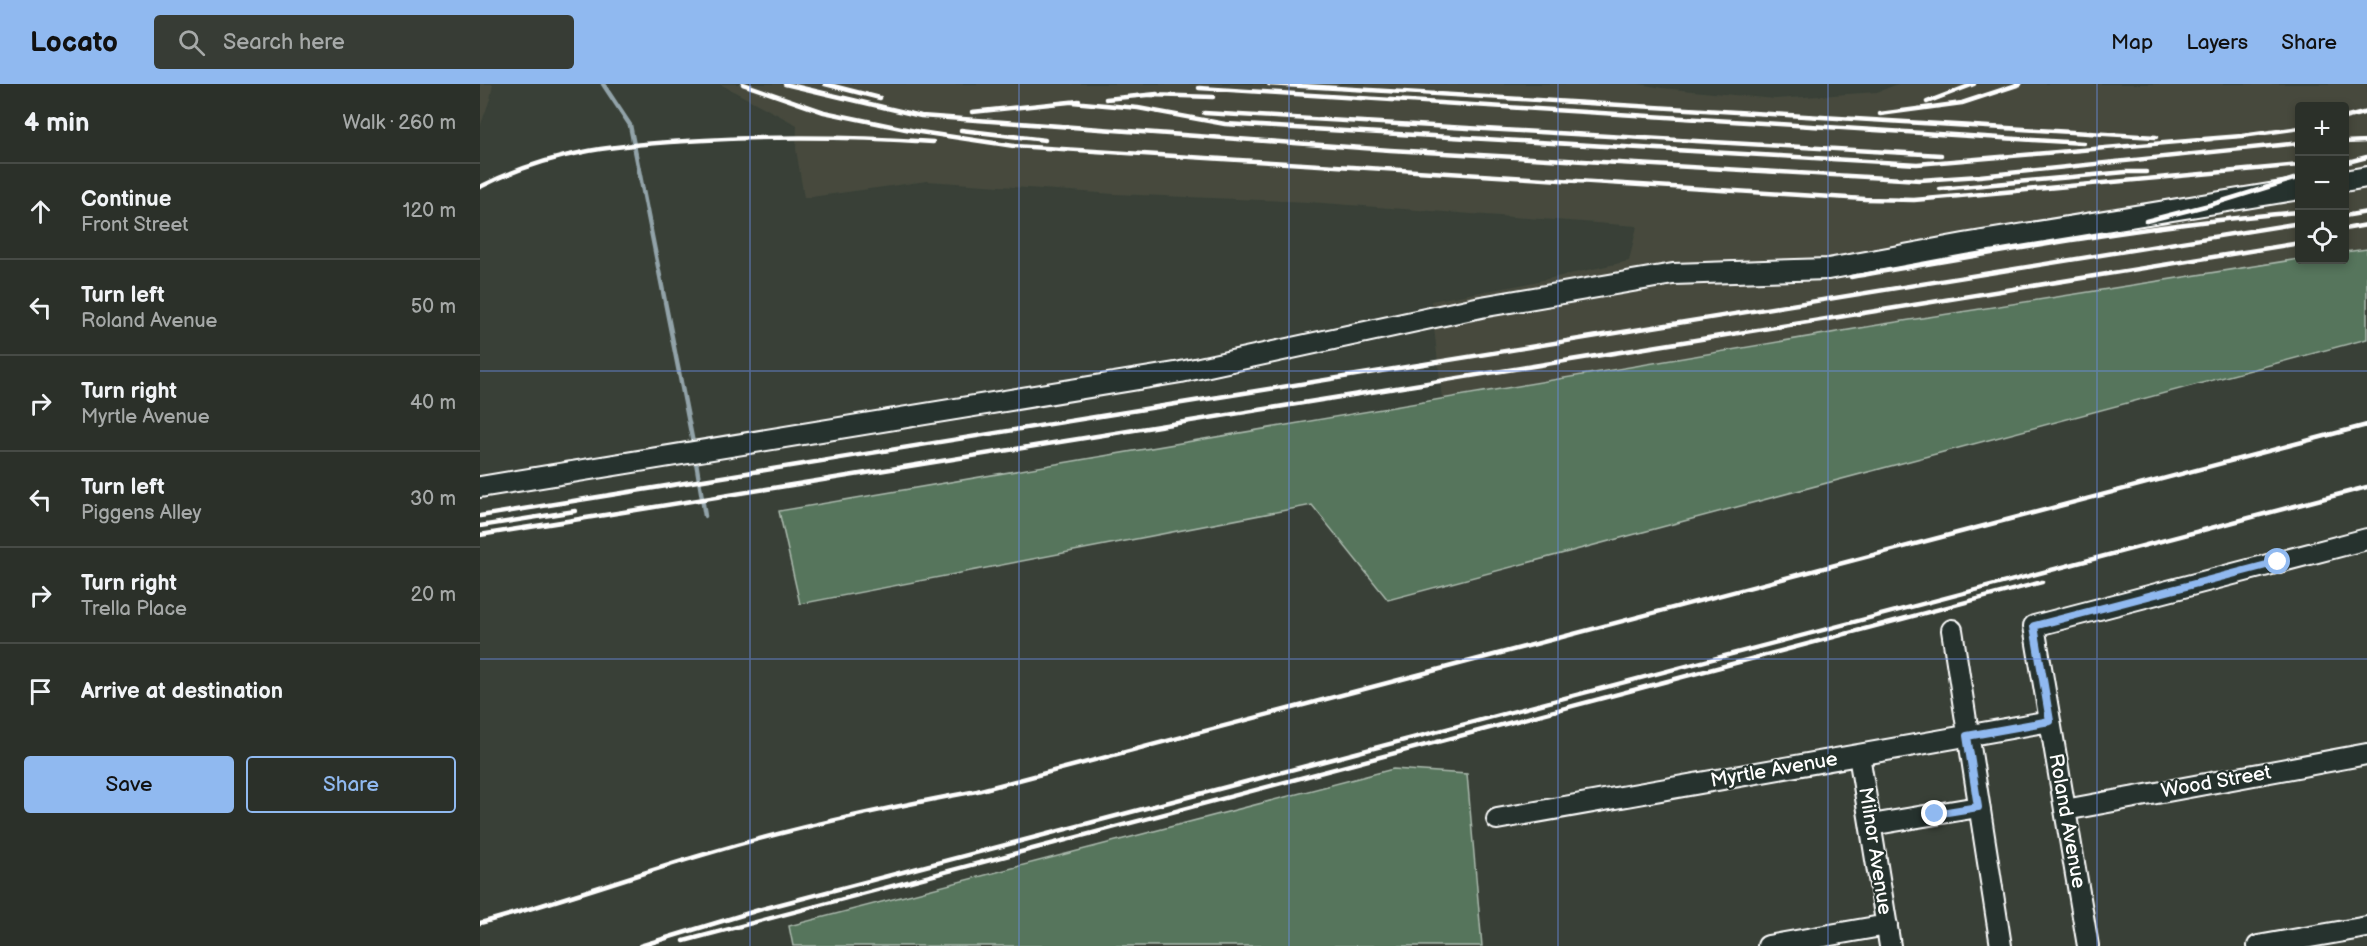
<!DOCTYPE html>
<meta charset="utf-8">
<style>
body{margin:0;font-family:"Balsamiq Sans",sans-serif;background:#373c35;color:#f1f3f6}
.controls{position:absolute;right:18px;top:18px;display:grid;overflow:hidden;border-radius:6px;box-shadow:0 3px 9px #0003}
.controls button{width:54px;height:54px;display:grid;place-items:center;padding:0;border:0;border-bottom:2px solid #474b46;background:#2b3029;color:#f1f3f6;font:30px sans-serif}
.stop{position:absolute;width:18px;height:18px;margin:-14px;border:4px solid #90b9f0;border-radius:50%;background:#fff}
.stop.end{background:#90b9f0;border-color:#fff;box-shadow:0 2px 6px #0008}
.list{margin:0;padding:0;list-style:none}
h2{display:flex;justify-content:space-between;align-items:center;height:78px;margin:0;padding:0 24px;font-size:26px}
h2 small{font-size:20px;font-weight:400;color:#a6a9a8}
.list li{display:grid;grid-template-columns:39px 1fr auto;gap:18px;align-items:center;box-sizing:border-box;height:96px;padding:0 24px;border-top:2px solid #474b46}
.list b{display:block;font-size:22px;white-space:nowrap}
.list p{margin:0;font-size:20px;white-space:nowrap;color:#a6a9a8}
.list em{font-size:20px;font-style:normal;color:#a6a9a8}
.actions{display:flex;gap:12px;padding:18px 24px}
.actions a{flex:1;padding:14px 0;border:2px solid #90b9f0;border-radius:6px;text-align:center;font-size:21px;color:#90b9f0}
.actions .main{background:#90b9f0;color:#111}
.icon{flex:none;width:33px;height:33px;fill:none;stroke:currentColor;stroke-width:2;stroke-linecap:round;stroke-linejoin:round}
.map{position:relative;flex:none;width:1887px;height:862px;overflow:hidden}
header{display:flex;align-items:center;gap:36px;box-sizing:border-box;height:84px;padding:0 30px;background:#90b9f0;color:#111}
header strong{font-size:28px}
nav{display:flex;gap:33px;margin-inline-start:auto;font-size:21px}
.search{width:420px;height:54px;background:#373c35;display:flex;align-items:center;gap:15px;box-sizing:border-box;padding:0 21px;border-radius:6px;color:#a6a9a8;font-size:22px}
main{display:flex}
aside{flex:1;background:#2b3029}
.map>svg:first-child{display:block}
.built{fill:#464a3e}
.green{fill:#57745c;stroke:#abbaae;stroke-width:1.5}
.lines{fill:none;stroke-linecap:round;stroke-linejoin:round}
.stream{stroke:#92a3a9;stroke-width:4.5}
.minor-casing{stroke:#fff;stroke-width:24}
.minor{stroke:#26332d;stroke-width:20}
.rail{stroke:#fff;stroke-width:4.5}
.route{stroke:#90b9f0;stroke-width:8}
.grid{fill:none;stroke:#6c8ce6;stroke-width:1.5;stroke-opacity:0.55}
.labels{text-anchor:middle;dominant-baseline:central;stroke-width:4.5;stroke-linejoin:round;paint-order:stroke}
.street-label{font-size:20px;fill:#fff;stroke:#26332d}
</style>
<header>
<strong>Locato</strong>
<div class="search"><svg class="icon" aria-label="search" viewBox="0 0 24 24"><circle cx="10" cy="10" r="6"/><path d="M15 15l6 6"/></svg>Search here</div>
<nav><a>Map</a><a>Layers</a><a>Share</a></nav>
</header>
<main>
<aside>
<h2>4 min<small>Walk · 260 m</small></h2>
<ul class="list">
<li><svg class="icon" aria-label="ahead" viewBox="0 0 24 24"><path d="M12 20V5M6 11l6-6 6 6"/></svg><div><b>Continue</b><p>Front Street</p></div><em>120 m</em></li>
<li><svg class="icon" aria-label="left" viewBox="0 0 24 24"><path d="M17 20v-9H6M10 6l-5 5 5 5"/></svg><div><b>Turn left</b><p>Roland Avenue</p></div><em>50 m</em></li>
<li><svg class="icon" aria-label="right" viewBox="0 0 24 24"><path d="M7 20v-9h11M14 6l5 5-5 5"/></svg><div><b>Turn right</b><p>Myrtle Avenue</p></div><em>40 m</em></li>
<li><svg class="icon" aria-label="left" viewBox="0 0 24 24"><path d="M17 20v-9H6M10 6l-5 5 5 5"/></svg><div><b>Turn left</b><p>Piggens Alley</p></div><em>30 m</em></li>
<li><svg class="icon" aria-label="right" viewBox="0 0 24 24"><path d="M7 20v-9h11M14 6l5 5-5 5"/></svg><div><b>Turn right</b><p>Trella Place</p></div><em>20 m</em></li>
<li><svg class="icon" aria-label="arrive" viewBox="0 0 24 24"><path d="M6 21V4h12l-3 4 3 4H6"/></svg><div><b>Arrive at destination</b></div></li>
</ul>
<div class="actions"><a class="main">Save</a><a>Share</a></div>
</aside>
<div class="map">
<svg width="1887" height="862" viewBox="0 0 1887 862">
<rect width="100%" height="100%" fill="#394037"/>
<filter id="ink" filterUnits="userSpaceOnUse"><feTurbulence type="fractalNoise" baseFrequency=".0167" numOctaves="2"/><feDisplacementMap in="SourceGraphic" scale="12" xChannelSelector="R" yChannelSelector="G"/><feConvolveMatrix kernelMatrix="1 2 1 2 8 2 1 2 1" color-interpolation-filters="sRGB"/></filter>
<g filter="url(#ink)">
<path class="built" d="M0,0H13L10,15L0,43Z
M240,0H1159L1182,4L1295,15L1397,8L1418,0H1887V165L1865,168L1864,22H1820L1819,175L1404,240L962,314L951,217L1040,201L1149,177L1157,142L829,118L634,110L447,97L324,114L316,65L317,41Z"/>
<path class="green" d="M1887,165V255L908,516L832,421L320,520L299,427L1404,240L1819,175L1864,176L1865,168Z
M913,685L987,690L1002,862H313L309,842Z"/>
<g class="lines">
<path class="stream" d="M123,0L150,41L214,364
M215,372L225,432"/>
<g class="minor-casing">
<path id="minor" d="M1864,97L1887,93
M0,403L701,288L1001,223L1193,190L1348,185L1484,160L1820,105
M1472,546L1521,862
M1379,671L1410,862
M1585,726L1887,670
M1017,735L1570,637
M1391,741L1498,723
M1288,862L1407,841
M1608,862L1554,542L1887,455
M1778,862L1887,843"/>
</g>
<use href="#minor" class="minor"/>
<path class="rail" d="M263,0L344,28L440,48L534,62L1385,115L1434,116L1491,111L1820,81
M305,0L441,32L910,66L1440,96L1500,92L1820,59
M345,0L400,14
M789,0L1676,53
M719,4L1603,59
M670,11L733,13
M626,15L677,10
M592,18L658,24L745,40L1437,80L1732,55
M1447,18L1494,0
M492,28L599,17
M724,29L1461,71
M1400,30L1482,19L1540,0
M1864,34L1887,28
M481,46L565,56
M1724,55L1762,52L1820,44
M1864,58L1887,57
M1864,79L1887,73
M0,103C74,65 144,60 225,56C302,52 377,53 453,58
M1460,105L1646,88H1666
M1864,132L1887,128
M1666,137L1733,120L1820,93
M1864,145L1887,141
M1371,193C1520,168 1668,140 1820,128
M0,432L1820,139
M0,442L95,427
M0,451L1820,159
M0,839C75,819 148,793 222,771C312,744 404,724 497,707L1887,341
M204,857L1562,498
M160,862L282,825L1887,403"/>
</g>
</g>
<g class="lines" filter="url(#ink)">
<path class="route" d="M1455,730L1498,723L1487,652L1570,637L1554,542L1798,478"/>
</g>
<path class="grid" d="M270,0V862M539,0V862M809,0V862M1078,0V862M1348,0V862M1617,0V862M0,287H1887M0,575H1887"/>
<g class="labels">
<g class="street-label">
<text transform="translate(1294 686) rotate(-10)">Myrtle Avenue</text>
<text transform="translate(1736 698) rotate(-10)">Wood Street</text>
<text transform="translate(1587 737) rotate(80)">Roland Avenue</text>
<text transform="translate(1395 767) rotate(81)">Milnor Avenue</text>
</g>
</g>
</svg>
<div class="controls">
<button>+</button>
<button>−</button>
<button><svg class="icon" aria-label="locate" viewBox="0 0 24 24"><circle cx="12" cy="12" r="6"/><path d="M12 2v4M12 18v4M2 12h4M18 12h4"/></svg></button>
</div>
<div class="stop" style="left:1798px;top:478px"></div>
<div class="stop end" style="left:1455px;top:730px"></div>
</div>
</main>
